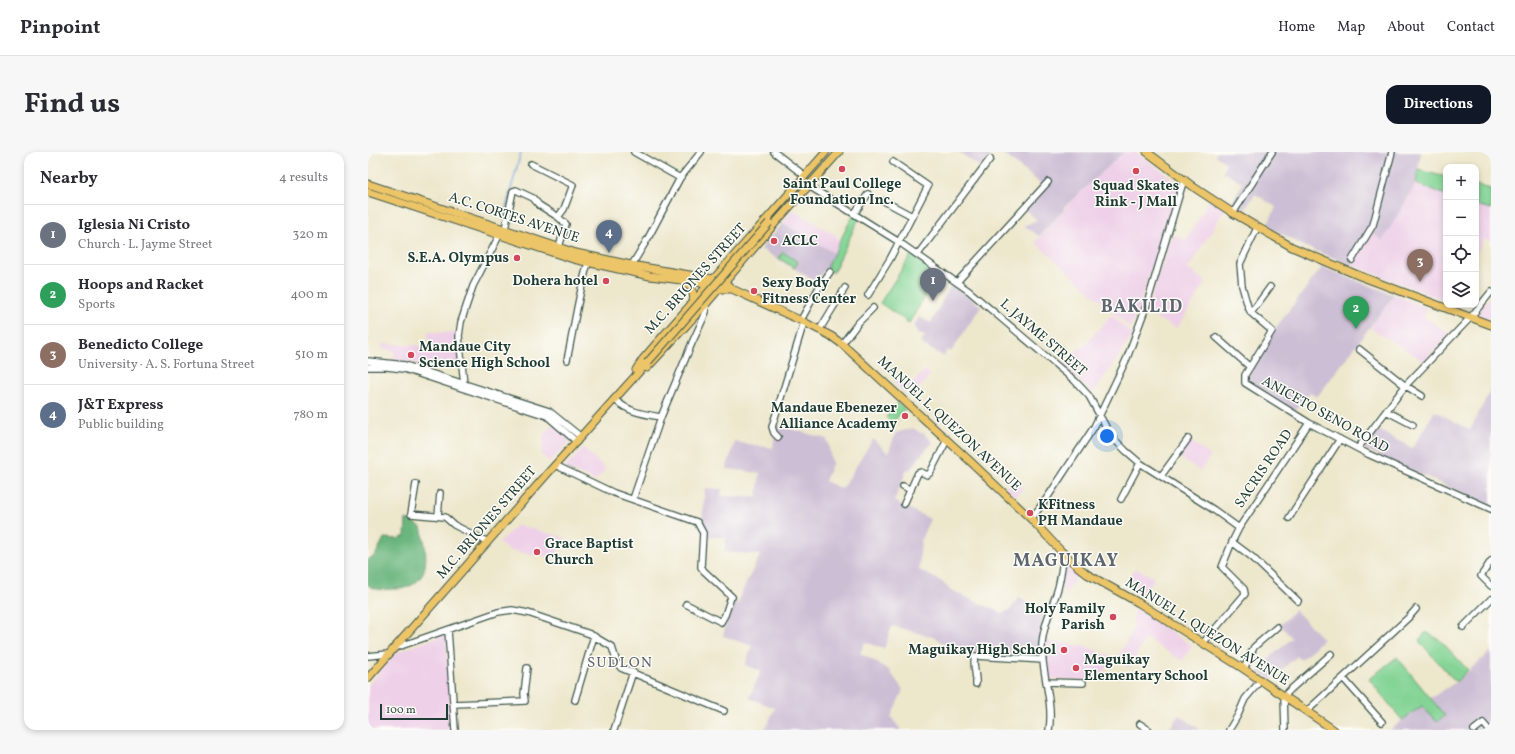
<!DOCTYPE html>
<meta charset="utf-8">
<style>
body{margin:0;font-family:Vollkorn,serif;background:#f7f7f7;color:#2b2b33}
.controls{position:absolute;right:12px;top:12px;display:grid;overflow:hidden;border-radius:8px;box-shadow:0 2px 6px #0003}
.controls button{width:36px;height:36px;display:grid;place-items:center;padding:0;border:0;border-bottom:1px solid #e1e1e2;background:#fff;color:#2b2b33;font:20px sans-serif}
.scale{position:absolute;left:12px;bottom:10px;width:68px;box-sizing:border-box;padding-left:4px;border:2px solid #1f3d34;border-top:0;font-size:11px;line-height:14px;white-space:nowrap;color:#1f3d34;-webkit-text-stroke:3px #fdfcf7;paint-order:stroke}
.you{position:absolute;left:739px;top:284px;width:14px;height:14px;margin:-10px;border:3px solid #fff;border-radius:50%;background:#1a73e8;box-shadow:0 0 0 6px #1a73e833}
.badge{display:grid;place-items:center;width:26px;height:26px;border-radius:50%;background:#111827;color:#fff;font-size:13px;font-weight:700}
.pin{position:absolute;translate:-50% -33px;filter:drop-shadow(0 1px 2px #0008)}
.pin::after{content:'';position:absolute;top:21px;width:14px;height:12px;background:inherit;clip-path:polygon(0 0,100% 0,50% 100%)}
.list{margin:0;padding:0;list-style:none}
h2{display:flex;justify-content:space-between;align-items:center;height:52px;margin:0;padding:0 16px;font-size:17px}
h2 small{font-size:13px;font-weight:400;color:#7c7c81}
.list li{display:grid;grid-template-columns:26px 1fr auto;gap:12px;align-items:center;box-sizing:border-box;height:60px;padding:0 16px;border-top:1px solid #e1e1e2}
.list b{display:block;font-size:15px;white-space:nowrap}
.list p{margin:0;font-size:13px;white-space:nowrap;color:#7c7c81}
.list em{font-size:13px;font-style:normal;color:#7c7c81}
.icon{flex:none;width:22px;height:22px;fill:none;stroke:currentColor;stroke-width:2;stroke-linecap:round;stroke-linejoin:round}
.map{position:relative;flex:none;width:1123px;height:578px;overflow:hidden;border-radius:12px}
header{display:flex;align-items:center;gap:24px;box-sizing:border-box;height:56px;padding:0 20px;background:#fff;border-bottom:1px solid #e1e1e2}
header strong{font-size:19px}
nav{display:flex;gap:22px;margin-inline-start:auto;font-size:14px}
.intro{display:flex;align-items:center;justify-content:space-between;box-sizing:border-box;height:96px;padding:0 24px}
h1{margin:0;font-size:28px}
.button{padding:10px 18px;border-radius:12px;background:#111827;color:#fff;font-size:14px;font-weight:700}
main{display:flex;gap:24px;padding:0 24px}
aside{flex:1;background:#fff;border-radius:12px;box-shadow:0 2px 6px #0003}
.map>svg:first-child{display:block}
.built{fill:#eed0e8}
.industrial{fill:#ccbed4}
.green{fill:#84d495;stroke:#528864}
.forest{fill:#6bb67e;stroke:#457a59}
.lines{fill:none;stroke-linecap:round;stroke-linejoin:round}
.stream{stroke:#6da2da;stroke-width:1.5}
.minor-casing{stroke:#3e564b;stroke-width:8}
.major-casing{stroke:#3e564b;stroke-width:9}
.minor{stroke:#fff;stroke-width:5.5}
.major{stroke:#ecc569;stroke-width:7}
.major-bridge-casing{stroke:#3e564b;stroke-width:9;stroke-linecap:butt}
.major-bridge{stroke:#ecc569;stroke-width:7}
.poi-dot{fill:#d1495b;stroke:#fdfcf7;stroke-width:1.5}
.labels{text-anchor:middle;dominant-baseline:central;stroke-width:3;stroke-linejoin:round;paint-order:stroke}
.poi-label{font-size:14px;font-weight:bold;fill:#1f3d34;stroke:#fdfcf7;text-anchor:start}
.street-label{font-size:14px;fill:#1f3d34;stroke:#fdfcf7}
.neighbourhood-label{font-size:15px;letter-spacing:1px;fill:#5e666f;stroke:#fdfcf7}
.district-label{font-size:18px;font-weight:bold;letter-spacing:1px;fill:#5e666f;stroke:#fdfcf7}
</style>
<header>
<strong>Pinpoint</strong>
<nav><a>Home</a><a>Map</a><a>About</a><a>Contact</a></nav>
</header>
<div class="intro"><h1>Find us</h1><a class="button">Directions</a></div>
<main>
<aside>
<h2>Nearby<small>4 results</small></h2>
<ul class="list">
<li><span class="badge" style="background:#6b7280">1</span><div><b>Iglesia Ni Cristo</b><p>Church · L. Jayme Street</p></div><em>320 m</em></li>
<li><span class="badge" style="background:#2e9e5b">2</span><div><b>Hoops and Racket</b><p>Sports</p></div><em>400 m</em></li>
<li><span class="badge" style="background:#8d6e63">3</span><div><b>Benedicto College</b><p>University · A. S. Fortuna Street</p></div><em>510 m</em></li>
<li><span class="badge" style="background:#5c6f8a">4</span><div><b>J&amp;T Express</b><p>Public building</p></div><em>780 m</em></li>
</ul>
</aside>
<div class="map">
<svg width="1123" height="578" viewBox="0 0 1123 578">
<rect width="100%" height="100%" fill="#fdfcf7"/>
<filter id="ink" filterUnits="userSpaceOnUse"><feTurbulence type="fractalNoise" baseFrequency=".025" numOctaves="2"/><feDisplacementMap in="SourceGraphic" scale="8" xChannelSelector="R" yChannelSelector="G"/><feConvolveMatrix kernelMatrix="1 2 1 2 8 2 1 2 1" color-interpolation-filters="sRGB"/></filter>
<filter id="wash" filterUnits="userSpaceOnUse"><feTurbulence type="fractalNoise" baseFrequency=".012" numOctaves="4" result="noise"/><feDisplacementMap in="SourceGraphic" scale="16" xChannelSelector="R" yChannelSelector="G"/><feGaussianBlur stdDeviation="0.9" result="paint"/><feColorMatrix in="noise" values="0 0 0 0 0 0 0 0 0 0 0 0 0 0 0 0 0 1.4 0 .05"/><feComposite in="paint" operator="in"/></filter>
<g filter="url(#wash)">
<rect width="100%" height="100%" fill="#ede7cc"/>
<path class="built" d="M756,0H768L813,33L796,90L792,89L772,151L773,153L762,176L667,90L694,61L702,50Z
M1048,32L1078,43V149L984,113L1003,81L1015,87Z
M842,47L857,57L820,117L838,130L809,176L778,161L804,82L818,88Z
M1108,53L1123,57V89L1117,87L1108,102Z
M424,58L469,84L468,86L472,88L466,101L415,71Z
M1026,143L1059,156L1055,164L1082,182L1056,209L1002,176Z
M1123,144V167L1110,163L1113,156Z
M743,163L765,183L725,242L695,214L710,197L715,195Z
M60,180L88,181L92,213H59L26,208V198L14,197V192L60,194Z
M557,218L562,223L543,246L526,231L534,223L544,231Z
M185,272L203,287L182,310L174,303L176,282Z
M821,288L843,304L832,319L810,304Z
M215,296L238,317L227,329L197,316Z
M645,327L655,336L647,345L637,336Z
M149,373L198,386L190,398L189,406L149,400V399L140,398L131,391Z
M698,411L710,421L699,440L693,437L696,413Z
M767,416L786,426L775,445L756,434Z
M766,455L824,494L814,509L778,486L761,516L748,509L765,478Z
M78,482L84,578H0V534L27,501Z
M675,489L717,494L746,506L727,530L678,526Z"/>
<path class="industrial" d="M591,0H625L614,14H611Z
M633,0H756L695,56L697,57L671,84L655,74L669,68L657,57L677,35Z
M850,0H1053L1048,32L1015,88L1003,81L984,113L938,95L899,74L908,55L887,42L875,61L863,52L875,31L855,20L858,11L847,3Z
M415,71L466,101L459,115L447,129L393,97Z
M954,115L1026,143L949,245L942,241L927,259L880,231L879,225L906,178Z
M583,132L613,154L583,200L579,198L576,205L553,191L557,184L549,180L546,174L551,165L563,171Z
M1123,237V354L996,297V294L1008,277L1044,296L1067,259L1102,278Z
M408,273L459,287L464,312L457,329L474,337L505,287L520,301L528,281L545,276L554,282L555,281L565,290L555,301L552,304L546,314L545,313L542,318L539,317L526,349L562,367L553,387L551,418L573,429L581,437L633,461L642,458L651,445L669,456V459L674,462L671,506L605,504L582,497L568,486L524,474L516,497L497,490L492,501L521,518L535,538L523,565L533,578H397L407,556L381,546L393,519L377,513L384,494L355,484L365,444L370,453L372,444L392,403L356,400L358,385H342L337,380V372H334L337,336L354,337L353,344L389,345L392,321L358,317L367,290L405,296Z
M927,458L955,487L933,508L929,504L902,528L890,520L894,513L924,486L912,473Z
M1123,499V578H1022L1054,553L1069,570L1077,564L1063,546L1088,530Z
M811,563L833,578H800Z"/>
<path class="green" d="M1050,18L1078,25V43L1048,32Z
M1108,33L1123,37V57L1108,53Z
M485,63L491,66L465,121L459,115Z
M415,100L430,110L426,116L411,106Z
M543,103L570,123L541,171L512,151Z
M530,251L537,257L524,271L518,265Z
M1058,480L1073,489L1100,518L1088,530L1051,489Z
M1029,505L1077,564L1069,570L1054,554L1034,568L1001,527Z"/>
<path class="forest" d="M38,367L53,375C58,394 65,427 39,435C35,437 29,437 24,437C16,438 7,439 0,433V407L7,404L16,386L31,387L37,384Z"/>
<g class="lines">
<path class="stream" d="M135,67L153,0"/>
</g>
</g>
<g filter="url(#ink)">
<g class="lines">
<g class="minor-casing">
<path id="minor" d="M266,0L312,26
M406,0L437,24
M163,12L205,33L196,57L190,65
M441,34L531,90L601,139L707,229L721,244L743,284L758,299L772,311L846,358L871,376
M516,49L544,64
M865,61L904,0
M486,62L500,42
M889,76L872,112L874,134L880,155L883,161L904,179L877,223V231L941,271L1000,302L1123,357
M137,77L145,39L148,38L165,46L171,53L190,65L198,72L191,95
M550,102L622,7
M984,108L1005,73L1024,0
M262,116L279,88L312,26L333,0
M589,130L680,30
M500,143L522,107L560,34L525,10
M883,161L902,135
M433,168L450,137L462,120
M452,177L477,136
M848,185L882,215
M474,192L490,171L505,156
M991,197L1035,232L1054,244
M199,208C206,176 210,143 220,111
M0,209L37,213L181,259L213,285
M0,215H19L36,217L179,264L209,290
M96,232L91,184L93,170L105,134L133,80
M246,247C260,260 275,262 293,265
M1018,259L1045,273
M410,285L406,281L404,275L436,170
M990,296L1038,233L1102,166L1123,140
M187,313L246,341L329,370L335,381L333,415L336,419L364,445
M793,324L820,287
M48,332L43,362L77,365L86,373L120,390
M535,334L543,338
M265,347L293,265L324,191L335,167L338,160V152
M753,347L772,311
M536,352L550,321L553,320L559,323L562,321L579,288
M70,364L72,341
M921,366L972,287
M663,367L679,346L726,275L759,206L779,152L816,27
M864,390L884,405L930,449
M1123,409L1113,424L1123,434
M318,452L353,470L357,463L363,445
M1095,475L1123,447
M80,478L87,578
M835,491L877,442L876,437L854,415L864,390L871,376L941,271
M27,496L130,460L144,458L160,461L222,482L244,495L249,511L253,516L356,559
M0,504L20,502
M876,517L886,495L909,475
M975,526L1014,570
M679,530L715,531
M608,532C609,523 604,513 607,504L675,508
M207,548L226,484
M86,552L157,549L156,542L159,516
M939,559L1041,465L1048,457
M772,572L781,578
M246,578L265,520
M681,578C686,549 673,521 674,492C675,472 685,454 690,436C693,425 694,413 696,402
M861,578L870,563L877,547L893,528
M917,578L916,544L923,537L963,502
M1106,578L1115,571L1121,578"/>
</g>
<g class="major-casing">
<path id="major" d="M779,0L827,36L865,61L924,95L992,124L1123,173
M0,32L208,101L263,113L345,127L356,130L364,137L436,170L463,184L474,192L603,310L663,367L692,398L708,413L719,422L771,451L876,517L966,578
M0,40L205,107L282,124L329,130L351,137H364
M315,129C323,134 327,140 325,150
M279,216L338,152L408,70L471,0
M268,218L275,207L288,192L458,0
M0,526L180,321L279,211"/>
</g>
<use href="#minor" class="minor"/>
<use href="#major" class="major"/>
<g class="major-bridge-casing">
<path id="major-bridge" d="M279,211L401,71"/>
</g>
<use href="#major-bridge" class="major-bridge"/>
</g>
</g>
<g class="poi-dot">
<circle cx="474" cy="17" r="4"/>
<circle cx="768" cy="19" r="4"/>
<circle cx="406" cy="89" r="4"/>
<circle cx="149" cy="106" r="4"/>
<circle cx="238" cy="129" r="4"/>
<circle cx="386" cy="139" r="4"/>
<circle cx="43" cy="203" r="4"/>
<circle cx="537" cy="264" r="4"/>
<circle cx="662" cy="361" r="4"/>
<circle cx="169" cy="400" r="4"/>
<circle cx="745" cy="465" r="4"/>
<circle cx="696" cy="498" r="4"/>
<circle cx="708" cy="516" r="4"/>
</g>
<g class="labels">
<g class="poi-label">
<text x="474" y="32" text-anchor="middle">Saint Paul College<tspan x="474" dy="16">Foundation Inc.</tspan></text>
<text x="768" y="34" text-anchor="middle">Squad Skates<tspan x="768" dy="16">Rink - J Mall</tspan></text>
<text x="414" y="89">ACLC</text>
<text x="141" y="106" text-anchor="end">S.E.A. Olympus</text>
<text x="230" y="129" text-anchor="end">Dohera hotel</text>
<text x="394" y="131">Sexy Body<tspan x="394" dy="16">Fitness Center</tspan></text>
<text x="51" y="195">Mandaue City<tspan x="51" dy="16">Science High School</tspan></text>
<text x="529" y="256" text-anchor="end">Mandaue Ebenezer<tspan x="529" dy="16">Alliance Academy</tspan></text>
<text x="670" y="353">KFitness<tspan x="670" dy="16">PH Mandaue</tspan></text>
<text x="177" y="392">Grace Baptist<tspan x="177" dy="16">Church</tspan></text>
<text x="737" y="457" text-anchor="end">Holy Family<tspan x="737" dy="16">Parish</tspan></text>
<text x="688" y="498" text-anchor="end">Maguikay High School</text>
<text x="716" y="508">Maguikay<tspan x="716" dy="16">Elementary School</tspan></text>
</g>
<g class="street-label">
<text transform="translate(146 66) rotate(18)">A.C. CORTES AVENUE</text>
<text transform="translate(328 127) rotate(-48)">M.C. BRIONES STREET</text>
<text transform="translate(675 186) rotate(41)">L. JAYME STREET</text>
<text transform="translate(957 263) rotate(29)">ANICETO SENO ROAD</text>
<text transform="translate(581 272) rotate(43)">MANUEL L. QUEZON AVENUE</text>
<text transform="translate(896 317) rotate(-56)">SACRIS ROAD</text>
<text transform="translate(119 371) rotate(-49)">M.C. BRIONES STREET</text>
<text transform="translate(839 480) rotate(32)">MANUEL L. QUEZON AVENUE</text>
</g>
<g class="neighbourhood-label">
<text x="252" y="511">SUDLON</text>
</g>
<g class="district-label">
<text x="774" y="155">BAKILID</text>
<text x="698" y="409">MAGUIKAY</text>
</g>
</g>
</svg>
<div class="controls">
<button>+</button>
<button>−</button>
<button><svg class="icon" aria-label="locate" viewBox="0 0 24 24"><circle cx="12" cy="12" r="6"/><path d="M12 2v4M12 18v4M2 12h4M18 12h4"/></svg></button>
<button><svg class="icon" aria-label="layers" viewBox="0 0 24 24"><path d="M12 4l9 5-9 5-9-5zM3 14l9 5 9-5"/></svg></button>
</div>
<div class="scale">100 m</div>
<div class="you"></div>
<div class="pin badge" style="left:565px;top:149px;background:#6b7280">1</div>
<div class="pin badge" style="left:988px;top:177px;background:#2e9e5b">2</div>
<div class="pin badge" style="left:1052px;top:130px;background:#8d6e63">3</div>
<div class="pin badge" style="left:241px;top:101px;background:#5c6f8a">4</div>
</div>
</main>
